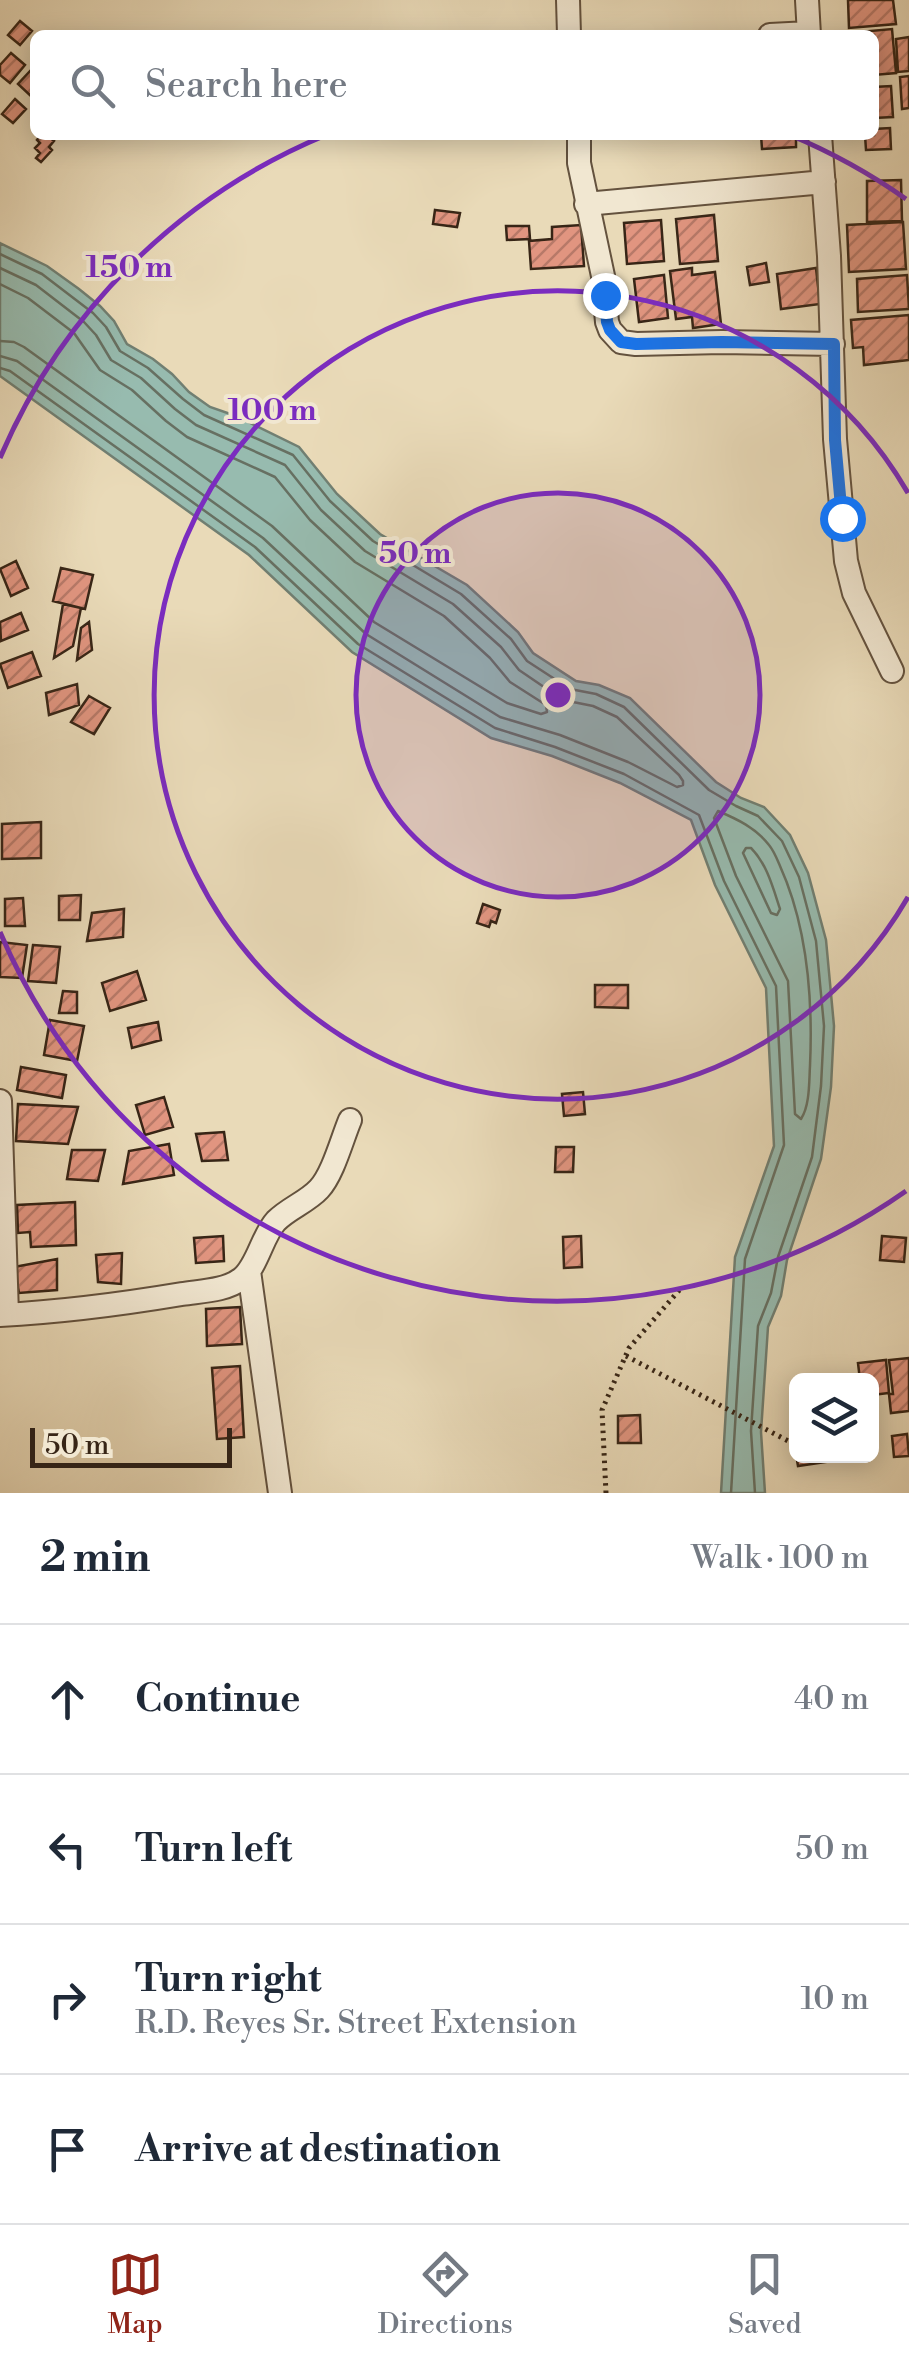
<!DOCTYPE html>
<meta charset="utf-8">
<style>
body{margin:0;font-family:"Libre Bodoni",serif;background:#f2f2f3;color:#1f2937}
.controls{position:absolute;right:30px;bottom:30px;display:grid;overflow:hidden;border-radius:15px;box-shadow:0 5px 25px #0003}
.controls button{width:90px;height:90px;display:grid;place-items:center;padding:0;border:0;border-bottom:2px solid #e0e1e3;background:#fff;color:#1f2937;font:50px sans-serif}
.scale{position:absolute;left:30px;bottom:25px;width:202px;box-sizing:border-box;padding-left:10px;border:5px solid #372516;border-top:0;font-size:28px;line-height:35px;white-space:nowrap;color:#372516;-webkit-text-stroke:8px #f1e7d1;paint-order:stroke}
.stop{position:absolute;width:30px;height:30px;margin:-22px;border:8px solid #1a73e8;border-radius:50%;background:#fff}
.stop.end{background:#1a73e8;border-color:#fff;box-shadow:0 2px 10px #0008}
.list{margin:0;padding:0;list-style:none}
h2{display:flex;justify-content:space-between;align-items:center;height:130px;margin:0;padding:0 40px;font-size:42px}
h2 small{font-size:32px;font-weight:400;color:#747a83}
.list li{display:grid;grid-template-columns:65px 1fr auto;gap:30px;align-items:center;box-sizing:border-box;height:150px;padding:0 40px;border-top:2px solid #e0e1e3}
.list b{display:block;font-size:38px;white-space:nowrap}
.list p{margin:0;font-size:32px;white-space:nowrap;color:#747a83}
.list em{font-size:32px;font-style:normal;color:#747a83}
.icon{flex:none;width:55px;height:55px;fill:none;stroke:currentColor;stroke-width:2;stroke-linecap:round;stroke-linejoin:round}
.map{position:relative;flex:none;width:909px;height:1493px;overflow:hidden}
.search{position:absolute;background:#fff;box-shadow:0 5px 25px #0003;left:30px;right:30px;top:30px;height:110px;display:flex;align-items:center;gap:25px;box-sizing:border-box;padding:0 35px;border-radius:15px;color:#747a83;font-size:38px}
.sheet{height:730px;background:#fff}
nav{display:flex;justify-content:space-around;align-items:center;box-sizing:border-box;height:140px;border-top:2px solid #e0e1e3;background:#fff;font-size:28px;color:#747a83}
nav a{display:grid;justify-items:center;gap:5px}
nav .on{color:#8f2418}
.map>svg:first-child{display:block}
.water{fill:#97bbaf;stroke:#717f72;stroke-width:2.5}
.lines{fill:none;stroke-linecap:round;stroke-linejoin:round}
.shore{stroke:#677062;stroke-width:2.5}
.building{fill:url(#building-hatch);stroke:#372516;stroke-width:2.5}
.street-casing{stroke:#64523e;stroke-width:26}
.path{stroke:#372516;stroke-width:5;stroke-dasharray:2.5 5;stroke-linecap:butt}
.street{stroke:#f1e7d1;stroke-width:22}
.route{stroke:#1a73e8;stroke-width:12}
.ring{fill:none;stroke:#7b2cbf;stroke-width:5}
.centre{fill:#7b2cbf;stroke:#f1e7d1;stroke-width:5}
.ring-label{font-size:30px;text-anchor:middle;font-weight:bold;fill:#7b2cbf;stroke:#f1e7d1;stroke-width:8;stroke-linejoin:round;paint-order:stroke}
</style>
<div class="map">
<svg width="909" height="1493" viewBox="0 0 909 1493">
<defs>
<pattern id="building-hatch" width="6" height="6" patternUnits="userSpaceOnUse" patternTransform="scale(2.5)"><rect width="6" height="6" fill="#e19580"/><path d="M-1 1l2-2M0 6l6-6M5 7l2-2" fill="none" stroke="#b77968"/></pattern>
</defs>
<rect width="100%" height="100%" fill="#e9dab8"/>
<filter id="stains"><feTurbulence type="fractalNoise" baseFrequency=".002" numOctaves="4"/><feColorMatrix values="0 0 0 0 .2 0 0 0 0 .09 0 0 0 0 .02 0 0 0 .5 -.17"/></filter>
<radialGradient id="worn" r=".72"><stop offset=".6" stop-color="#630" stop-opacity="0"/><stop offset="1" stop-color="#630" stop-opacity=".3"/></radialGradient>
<path class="water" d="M0,243L47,266L79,289L100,306L114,321L127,344L153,359L172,374L189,392L210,407L236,416L299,447L337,494L380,534L467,585L518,632L533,653L576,681L599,685L630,698L716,782L741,798L764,807L790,835L808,873L826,940L834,1026L831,1087L821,1159L787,1260L781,1296L768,1327L761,1432L765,1493H721L735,1257L774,1146L766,988L715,885L691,820L620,783L552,756L491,738L352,652L249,555L0,376Z"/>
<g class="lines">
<path class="shore" d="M0,254L42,274L93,313L106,327L120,351L148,368L183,399L204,415L293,455L330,501L373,541L461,594L511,639L527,661L570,689L596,694L624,707L709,790L736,806L758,816L782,841L799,877L816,941L824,1026L821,1086L812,1157L778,1257L771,1293L758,1326L751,1431L755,1493
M0,268L36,285L84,322L96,335L111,360L141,378L175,409L196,425L285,465L321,510L365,551L453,604L501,647L519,670L563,700L593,706L617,717L679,775L683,781V785L677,787L628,762L560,735L500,717L366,634L263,538L17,361L0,356
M0,284L28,298L74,333L100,370L132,390L166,421L187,437L275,477L310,520L355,562L444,616L490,658L510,682L546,705L547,712L541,714L507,703L374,622L272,526L24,347L14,342L0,341
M0,368L10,371L255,547L358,644L495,728L555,747L624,774L699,815L724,881L776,986L784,1145L745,1259L731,1493
M718,811C737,819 756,828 769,845C774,851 777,859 780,866C808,928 813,999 810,1066C809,1082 810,1105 801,1119L795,1114L788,981L736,876L714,818Z
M746,848H751C767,864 773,888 780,909L777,915L771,913L743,853Z"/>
</g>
<path class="building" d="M848,0H893L896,24L849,28Z
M20,21L32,31L20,45L8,35Z
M892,29L896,73L874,75V35H826Z
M909,37V71L898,72L896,39Z
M11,53L25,65L10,83L0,75V65Z
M31,70L35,74V96L33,98L18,84Z
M909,76V108L902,109L900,77Z
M891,86L893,117L874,118V87Z
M15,99L26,109L13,123L2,114Z
M890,128L891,149L866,150L865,135H874V129Z
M41,135H47L54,141L49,147L52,150L41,162L36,158L40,153L35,148L40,143L37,140Z
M761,135H796V147L762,149Z
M901,180L902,221L867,222V181Z
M435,210L460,213L457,227L433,224Z
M714,215L718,261L680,264L676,219Z
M661,220L664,261L627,264L624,223Z
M903,222L906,269L849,272L847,225Z
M581,225L584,266L531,269L529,241L552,239V227Z
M506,226H529L530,239L507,240Z
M766,263L769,282L750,285L747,267Z
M692,268V275L715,272L721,324L693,328L692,317L676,319L670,271Z
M816,268L820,304L781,309L777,274Z
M664,275L668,318L639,322L634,279Z
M907,275L909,309L858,312L857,279Z
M909,315V360L864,365L863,347L853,348L851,320Z
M16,561L28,588L11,596L0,569Z
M61,568L93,575L85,609L53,601Z
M63,604L81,608L73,646L54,658Z
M21,613L28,630L1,641L0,622Z
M89,622L92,650L77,660L81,628Z
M32,652L41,676L8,688L0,664Z
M77,684L79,705L49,715L46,693Z
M89,696L110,708L94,734L71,722Z
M41,822V858L2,859V824Z
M81,895L80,920H59V896Z
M23,898L25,926H5V899Z
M483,904L500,910L496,923L491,921L489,927L477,923Z
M124,909L123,937L87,941L92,913Z
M0,942L27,945L22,978L0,977Z
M33,945L60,947L56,983L28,981Z
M137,971L146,1000L110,1011L102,983Z
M595,985H628V1008L595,1007Z
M63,991L77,992V1013H59Z
M50,1020L84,1026L77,1061L44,1055Z
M158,1022L161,1040L132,1048L128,1028Z
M21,1067L66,1075L62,1098L17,1090Z
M583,1092L585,1114L564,1116L562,1094Z
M164,1097L173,1127L145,1135L136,1105Z
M18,1104L78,1107L68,1144L16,1141Z
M224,1132L228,1160L202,1161L196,1134Z
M169,1144L174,1175L123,1184L129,1151Z
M556,1147H574L573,1172H555Z
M72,1150H105L98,1181L67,1179Z
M75,1202L76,1245L31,1247L30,1232L18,1233L17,1205Z
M223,1236L224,1261L196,1263L194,1238Z
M581,1236L582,1267L564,1268L563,1237Z
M882,1236L906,1238L904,1262L880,1260Z
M122,1253L121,1284L98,1282L96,1255Z
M57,1259V1290L19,1293L14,1267Z
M240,1307L242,1344L207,1346L206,1309Z
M909,1358V1411L891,1413L889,1394H893L889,1360Z
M886,1360L889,1393L872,1395V1380H860L858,1363Z
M240,1366L244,1437L217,1439L212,1368Z
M640,1415L641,1443H618V1416Z
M907,1434L909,1456L894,1457L892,1436Z
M793,1436H796V1456H838L839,1460L798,1466Z"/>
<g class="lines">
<g class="street-casing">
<path id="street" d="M568,0L569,35
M807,0L809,35
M770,35L809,33
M579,135V163L603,276L607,322L610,330L621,342L636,344L722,342L833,344
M820,135L829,256L835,439L846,561L854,593L892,671
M586,204L824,182
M0,1101L7,1314
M249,1271L280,1493
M0,1315C61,1312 122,1304 182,1294C201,1291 225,1291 241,1279C257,1268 262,1236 276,1221C289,1208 307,1202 319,1189C333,1174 342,1139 350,1120"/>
</g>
<path class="path" d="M626,1356L792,1443
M606,1493L602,1410L629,1348L682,1287"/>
<use href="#street" class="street"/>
</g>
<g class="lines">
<path class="route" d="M605,295L607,322L610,330L621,342L636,344L722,342L834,344L835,440L842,518"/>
</g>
<circle cx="558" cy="695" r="202" fill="#7b2cbf" fill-opacity=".12"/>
<g class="ring">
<circle cx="558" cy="695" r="202"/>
<path d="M908 897A404 404 0 1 1 908 493"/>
<path d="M906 1191A606 606 0 0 1 0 932M0 458A606 606 0 0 1 326 135M790 135A606 606 0 0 1 906 199"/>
</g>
<circle cx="558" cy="695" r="15" class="centre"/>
<g class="ring-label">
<text x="129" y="277">150 m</text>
<text x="272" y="420">100 m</text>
<text x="415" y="563">50 m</text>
</g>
<rect width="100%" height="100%" filter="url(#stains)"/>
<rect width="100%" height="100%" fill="url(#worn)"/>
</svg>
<div class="controls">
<button><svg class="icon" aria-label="layers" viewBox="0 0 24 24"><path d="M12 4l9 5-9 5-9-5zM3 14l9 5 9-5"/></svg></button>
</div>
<div class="scale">50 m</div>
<div class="stop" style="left:842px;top:518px"></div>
<div class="stop end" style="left:605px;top:295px"></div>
<div class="search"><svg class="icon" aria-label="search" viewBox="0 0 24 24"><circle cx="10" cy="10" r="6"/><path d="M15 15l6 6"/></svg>Search here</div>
</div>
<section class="sheet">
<h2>2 min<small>Walk · 100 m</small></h2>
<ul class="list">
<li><svg class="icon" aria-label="ahead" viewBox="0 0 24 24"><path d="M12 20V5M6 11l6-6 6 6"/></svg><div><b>Continue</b></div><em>40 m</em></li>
<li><svg class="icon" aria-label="left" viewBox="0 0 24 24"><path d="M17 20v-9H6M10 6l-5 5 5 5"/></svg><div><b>Turn left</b></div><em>50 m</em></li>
<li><svg class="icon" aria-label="right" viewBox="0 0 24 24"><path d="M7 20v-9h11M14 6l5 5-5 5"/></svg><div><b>Turn right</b><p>R.D. Reyes Sr. Street Extension</p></div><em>10 m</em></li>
<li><svg class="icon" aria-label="arrive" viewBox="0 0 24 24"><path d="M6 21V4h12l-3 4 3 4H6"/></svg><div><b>Arrive at destination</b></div></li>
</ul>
</section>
<nav>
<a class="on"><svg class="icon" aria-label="map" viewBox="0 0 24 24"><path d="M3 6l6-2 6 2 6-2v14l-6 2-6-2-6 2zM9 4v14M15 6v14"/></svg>Map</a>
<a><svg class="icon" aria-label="directions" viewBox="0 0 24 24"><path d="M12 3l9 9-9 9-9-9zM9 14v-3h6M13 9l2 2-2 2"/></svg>Directions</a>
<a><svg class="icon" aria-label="saved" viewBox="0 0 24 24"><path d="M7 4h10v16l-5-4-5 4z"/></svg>Saved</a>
</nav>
